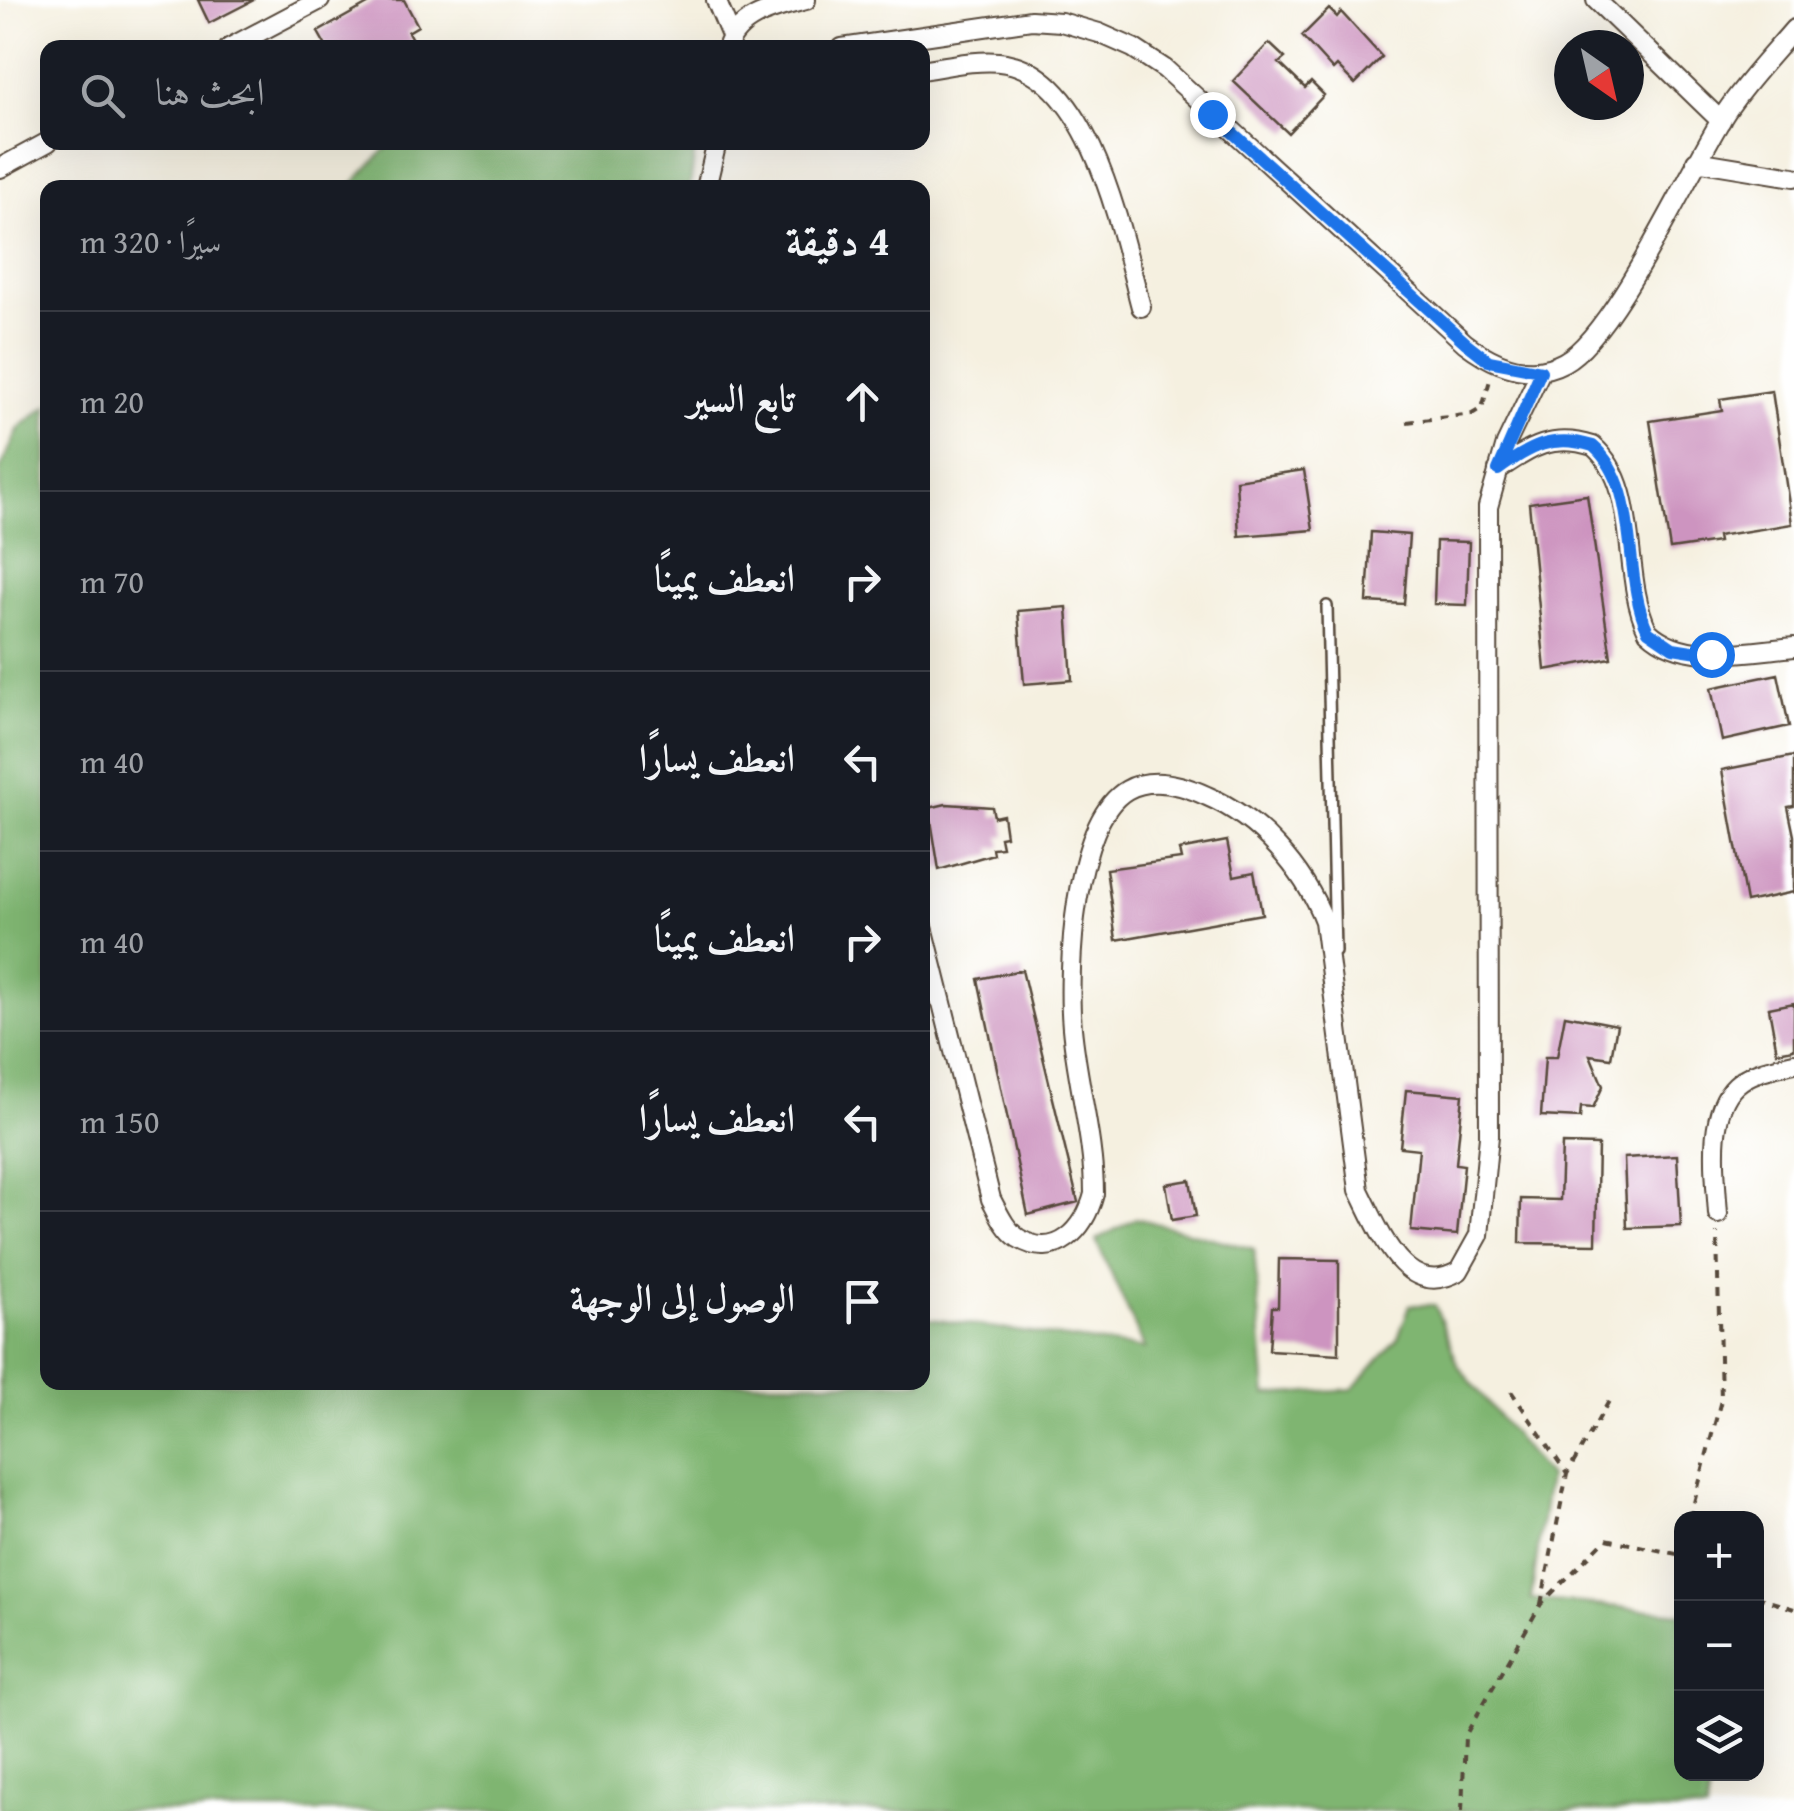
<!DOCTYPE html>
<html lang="ar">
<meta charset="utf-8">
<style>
body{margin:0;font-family:"Gentium Book Plus",Amiri,serif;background:#20242c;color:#f1f3f6;direction:rtl}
.controls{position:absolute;right:30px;bottom:30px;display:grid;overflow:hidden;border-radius:20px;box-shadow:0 10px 40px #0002}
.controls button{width:90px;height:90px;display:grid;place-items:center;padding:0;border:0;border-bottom:2px solid #363941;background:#171b24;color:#f1f3f6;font:50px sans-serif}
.compass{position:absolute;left:1554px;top:30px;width:90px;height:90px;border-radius:50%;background:#171b24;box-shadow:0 10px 40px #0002;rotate:146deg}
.stop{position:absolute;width:30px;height:30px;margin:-22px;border:8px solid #1a73e8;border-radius:50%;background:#fff}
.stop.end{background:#1a73e8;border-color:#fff;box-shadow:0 2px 10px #0008}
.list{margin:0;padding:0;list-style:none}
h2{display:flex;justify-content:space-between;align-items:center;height:130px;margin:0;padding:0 40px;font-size:42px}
h2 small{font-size:32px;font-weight:400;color:#9ea1a6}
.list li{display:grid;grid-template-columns:65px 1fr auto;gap:30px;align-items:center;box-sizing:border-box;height:180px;padding:0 40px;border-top:2px solid #363941}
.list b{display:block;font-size:38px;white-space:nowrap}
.list em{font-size:32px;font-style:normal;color:#9ea1a6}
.icon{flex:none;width:55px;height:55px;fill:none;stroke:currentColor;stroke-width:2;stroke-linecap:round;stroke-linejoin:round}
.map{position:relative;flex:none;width:1794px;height:1811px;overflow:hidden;direction:ltr}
.search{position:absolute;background:#171b24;box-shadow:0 10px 40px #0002;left:40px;top:40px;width:890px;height:110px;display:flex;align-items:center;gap:25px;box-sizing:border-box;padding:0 35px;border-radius:20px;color:#9ea1a6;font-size:38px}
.panel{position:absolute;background:#171b24;box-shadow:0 10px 40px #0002;left:40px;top:180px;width:890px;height:1210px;border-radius:20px;direction:rtl}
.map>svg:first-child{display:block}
.forest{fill:#7fb571;stroke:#5d7048;stroke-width:2.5}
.building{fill:#cd94c0}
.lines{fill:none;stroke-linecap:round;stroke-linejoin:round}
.service-casing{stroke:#57483b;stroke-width:14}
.minor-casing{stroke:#57483b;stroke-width:22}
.path{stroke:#57483b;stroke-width:4;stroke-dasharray:8 8;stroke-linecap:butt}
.service{stroke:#fff;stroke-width:9}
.minor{stroke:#fff;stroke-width:18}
.route{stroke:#1a73e8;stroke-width:12}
</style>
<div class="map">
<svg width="1794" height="1811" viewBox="0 0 1794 1811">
<rect width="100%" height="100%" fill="#fff"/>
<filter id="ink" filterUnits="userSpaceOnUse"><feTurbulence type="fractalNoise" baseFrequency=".01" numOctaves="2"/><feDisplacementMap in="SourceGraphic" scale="20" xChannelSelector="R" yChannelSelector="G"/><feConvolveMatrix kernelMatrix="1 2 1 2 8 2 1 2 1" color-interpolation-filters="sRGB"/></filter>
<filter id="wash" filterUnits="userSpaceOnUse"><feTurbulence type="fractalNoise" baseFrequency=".0048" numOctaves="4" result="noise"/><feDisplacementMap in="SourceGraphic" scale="40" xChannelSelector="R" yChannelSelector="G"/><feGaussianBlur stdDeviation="2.25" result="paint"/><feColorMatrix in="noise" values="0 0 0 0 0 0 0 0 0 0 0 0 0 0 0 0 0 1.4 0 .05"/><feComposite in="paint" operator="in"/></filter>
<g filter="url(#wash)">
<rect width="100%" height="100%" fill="#f5f0e0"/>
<path class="forest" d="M392,142H696V143L690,187H350Z
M47,406L48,1382H922L923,1318L1145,1349L1096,1240L1136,1218L1254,1249L1266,1395L1353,1389L1398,1338L1410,1305H1435L1459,1367L1548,1477L1531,1599L1681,1613L1682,1774H1711L1706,1811H0V470L19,428Z"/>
<g id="blocks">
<path class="building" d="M198,0H254L209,23Z
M375,0H404L418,26L408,32L413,41L401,48H327L318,32Z
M1329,9L1337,17L1341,12L1382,57L1355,84L1337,66L1333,70L1302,36Z
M1269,43L1285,58L1279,63L1305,88L1311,82L1324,95L1288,133L1233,81Z
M1772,391L1792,524L1717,536L1718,542L1670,549L1650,421L1722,410L1720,399Z
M1304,470L1313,530L1239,536L1236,480Z
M1587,495L1611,658L1545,670L1529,503Z
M1371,532L1409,535L1404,604L1367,602Z
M1436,541L1469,542L1467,605L1434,604Z
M1067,607L1072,680L1024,684L1018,611Z
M1778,674L1789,726L1722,741L1711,688Z
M1794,756V806L1788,807L1794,836V892L1746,902L1722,770Z
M946,804L992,807L994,817L1003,815L1006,836L1000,837L1002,847L992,848L993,854L939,870L929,808Z
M1227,841L1234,876L1254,872L1262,914L1116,940L1106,869L1181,859L1179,850Z
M1022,970L1078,1202L1028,1215L978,979Z
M1794,1003V1049L1777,1052L1769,1008Z
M1565,1015L1617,1025L1611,1058L1590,1055L1603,1086L1593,1108L1581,1107L1580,1118L1541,1116L1545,1057H1557Z
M1406,1090L1463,1095L1456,1164L1464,1165L1457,1235L1411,1231L1419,1149L1400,1147Z
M1562,1144L1598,1145L1596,1244L1520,1243L1521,1199L1560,1200Z
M1677,1155L1681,1226L1627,1228L1624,1158Z
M1190,1180L1196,1216L1172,1220L1166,1184Z
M1279,1259L1339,1260V1354L1269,1350L1272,1307H1278Z"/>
</g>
</g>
<g filter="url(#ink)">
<use href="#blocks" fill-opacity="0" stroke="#57483b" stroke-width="2.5"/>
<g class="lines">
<g class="service-casing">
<path id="service" d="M1327,606L1335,952
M922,981L936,1002"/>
</g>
<g class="minor-casing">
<path id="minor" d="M716,0L731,36
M1596,0L1721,121
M229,48L320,0
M727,48C738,15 777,8 806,0
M842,48L1031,20L1061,22L1099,33L1133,48L1165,69L1465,343C1494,365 1529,381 1564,362C1615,335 1689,169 1726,112C1745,83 1771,56 1794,29
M922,70C946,66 983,58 1006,63C1093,79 1122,237 1141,307
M1696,161L1794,177
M0,168L48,142
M706,188L717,142
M1498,470C1531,447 1553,433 1593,446C1642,488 1620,575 1648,631C1685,666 1748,651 1794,647
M922,923L991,1199C998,1212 1005,1229 1018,1238C1057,1262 1085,1228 1094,1194C1094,1139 1077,1083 1072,1028C1067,973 1073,821 1127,790C1152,776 1183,785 1207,796C1259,818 1304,869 1324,921L1359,1190C1379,1229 1405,1302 1459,1271L1479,1235L1489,1136L1488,507L1506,444L1541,371
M1718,1214C1716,1178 1706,1113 1736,1085C1751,1071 1774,1068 1794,1063"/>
</g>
<path class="path" d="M1407,422L1472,414L1482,408L1490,380
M1511,1391L1567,1474
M1690,1518L1721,1400L1717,1233
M1756,1597L1794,1609
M1541,1604L1567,1474L1609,1401
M1462,1811L1465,1736L1541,1604L1606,1539L1681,1555"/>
<use href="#service" class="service"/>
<use href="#minor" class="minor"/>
</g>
</g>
<g class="lines" filter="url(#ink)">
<path class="route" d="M1212,114L1466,343L1489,361L1541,371L1498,470C1531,447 1552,433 1593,446C1642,488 1621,575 1648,631L1673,648L1711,654"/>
</g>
</svg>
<div class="controls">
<button>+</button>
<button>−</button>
<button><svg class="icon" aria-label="layers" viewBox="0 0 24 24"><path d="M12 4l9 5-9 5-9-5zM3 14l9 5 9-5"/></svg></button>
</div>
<svg class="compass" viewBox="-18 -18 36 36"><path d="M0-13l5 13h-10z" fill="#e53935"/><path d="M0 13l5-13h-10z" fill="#9ea1a6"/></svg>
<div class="stop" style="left:1711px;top:654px"></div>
<div class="stop end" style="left:1212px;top:114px"></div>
<div class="search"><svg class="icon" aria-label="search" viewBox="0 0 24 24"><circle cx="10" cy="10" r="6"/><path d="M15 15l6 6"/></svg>ابحث هنا</div>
<section class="panel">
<h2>4 دقيقة<small>سيرًا · 320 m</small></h2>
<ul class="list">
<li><svg class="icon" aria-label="ahead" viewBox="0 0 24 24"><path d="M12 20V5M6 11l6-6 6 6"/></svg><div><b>تابع السير</b></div><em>20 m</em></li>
<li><svg class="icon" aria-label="right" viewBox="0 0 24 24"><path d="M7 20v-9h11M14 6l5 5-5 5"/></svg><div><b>انعطف يمينًا</b></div><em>70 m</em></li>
<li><svg class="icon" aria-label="left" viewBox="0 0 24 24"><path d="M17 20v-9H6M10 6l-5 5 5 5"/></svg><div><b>انعطف يسارًا</b></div><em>40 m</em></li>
<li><svg class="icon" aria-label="right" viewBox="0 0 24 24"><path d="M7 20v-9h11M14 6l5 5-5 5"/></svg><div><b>انعطف يمينًا</b></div><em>40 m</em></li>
<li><svg class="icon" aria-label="left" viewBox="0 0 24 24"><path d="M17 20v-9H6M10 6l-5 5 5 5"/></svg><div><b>انعطف يسارًا</b></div><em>150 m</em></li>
<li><svg class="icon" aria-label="arrive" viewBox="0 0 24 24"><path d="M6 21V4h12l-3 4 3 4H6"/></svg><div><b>الوصول إلى الوجهة</b></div></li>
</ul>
</section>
</div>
